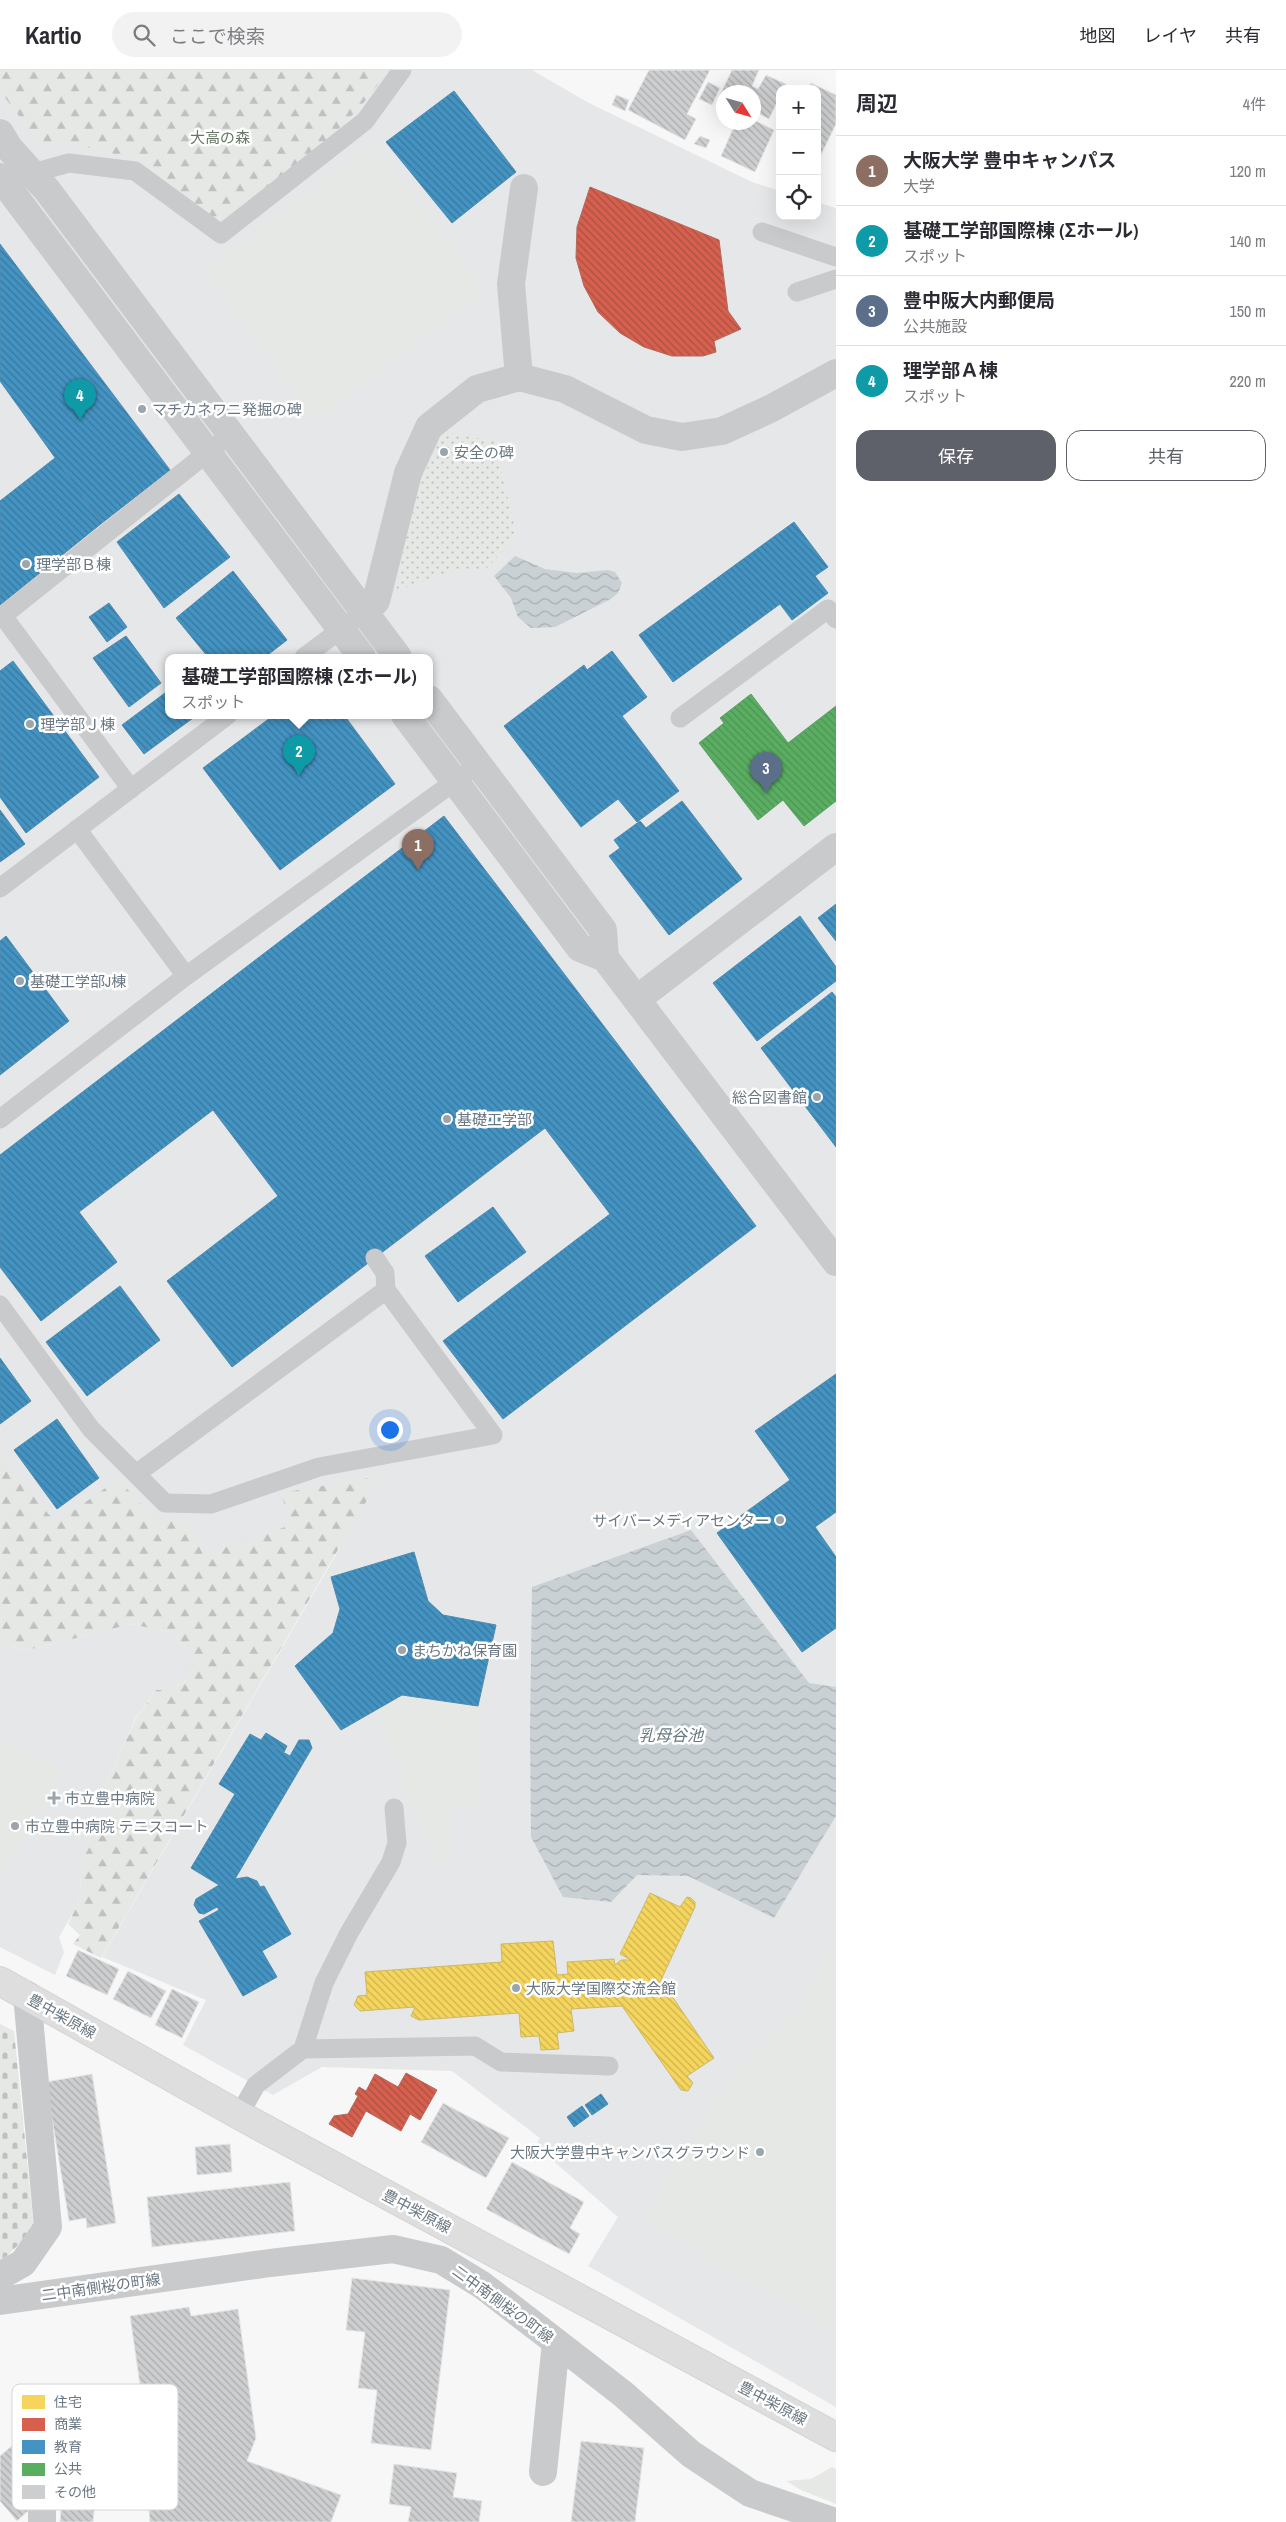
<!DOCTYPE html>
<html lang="ja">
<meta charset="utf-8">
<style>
body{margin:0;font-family:"Archivo Narrow","Noto Sans JP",sans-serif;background:#f2f2f3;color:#2b2b33}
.controls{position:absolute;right:15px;top:15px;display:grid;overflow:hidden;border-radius:10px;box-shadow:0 5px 20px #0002}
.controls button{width:45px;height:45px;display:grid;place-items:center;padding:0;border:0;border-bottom:1px solid #e1e1e2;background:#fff;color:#2b2b33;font:25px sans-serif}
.compass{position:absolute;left:716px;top:15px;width:45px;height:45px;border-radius:50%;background:#fff;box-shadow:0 5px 20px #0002;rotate:127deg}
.you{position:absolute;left:389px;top:1359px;width:18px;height:18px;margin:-12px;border:4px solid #fff;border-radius:50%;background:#1a73e8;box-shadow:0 0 0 8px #1a73e833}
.badge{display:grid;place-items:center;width:32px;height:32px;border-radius:50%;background:#5e6169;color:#fff;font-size:16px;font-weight:700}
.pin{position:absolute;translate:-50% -41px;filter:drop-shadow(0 1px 2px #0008)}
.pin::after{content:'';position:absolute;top:26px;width:18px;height:15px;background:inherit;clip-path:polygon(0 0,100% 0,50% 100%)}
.popup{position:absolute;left:165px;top:584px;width:268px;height:65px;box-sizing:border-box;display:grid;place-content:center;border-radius:10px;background:#fff;filter:drop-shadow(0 1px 4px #0005);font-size:16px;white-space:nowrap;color:#7c7c81}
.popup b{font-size:19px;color:#2b2b33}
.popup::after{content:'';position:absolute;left:50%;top:100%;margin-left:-10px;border:10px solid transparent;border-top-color:#fff}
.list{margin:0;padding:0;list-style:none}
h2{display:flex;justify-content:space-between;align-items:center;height:65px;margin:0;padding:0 20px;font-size:21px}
h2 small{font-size:16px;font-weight:400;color:#7c7c81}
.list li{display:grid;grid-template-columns:32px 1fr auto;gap:15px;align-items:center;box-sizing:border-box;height:70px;padding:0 20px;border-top:1px solid #e1e1e2}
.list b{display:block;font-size:19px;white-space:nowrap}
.list p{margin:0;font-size:16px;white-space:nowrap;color:#7c7c81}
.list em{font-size:16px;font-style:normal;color:#7c7c81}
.actions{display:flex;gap:10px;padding:15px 20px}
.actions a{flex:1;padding:11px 0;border:1px solid #5e6169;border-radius:15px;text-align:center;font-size:18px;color:#5e6169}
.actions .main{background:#5e6169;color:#fff}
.icon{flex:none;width:28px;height:28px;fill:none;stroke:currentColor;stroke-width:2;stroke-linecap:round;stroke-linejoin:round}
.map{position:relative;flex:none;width:836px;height:2452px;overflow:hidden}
header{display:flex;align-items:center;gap:30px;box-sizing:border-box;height:70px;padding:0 25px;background:#fff;border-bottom:1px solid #e1e1e2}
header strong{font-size:24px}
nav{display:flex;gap:28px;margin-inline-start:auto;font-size:18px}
.search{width:350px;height:45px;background:#f2f2f3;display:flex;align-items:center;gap:12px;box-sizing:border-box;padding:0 18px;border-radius:28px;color:#7c7c81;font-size:19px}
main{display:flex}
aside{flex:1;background:#fff}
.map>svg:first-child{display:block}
.built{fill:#e6e7e8;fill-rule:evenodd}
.grass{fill:url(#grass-dots)}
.forest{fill:url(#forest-firs)}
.cemetery{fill:url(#cemetery-stones)}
.park{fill:#e6e8e5}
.water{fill:url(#water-waves)}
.homes{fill:url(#homes-back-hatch);stroke:#ccb968}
.shops{fill:url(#shops-back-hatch);stroke:#b6675d}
.schools{fill:url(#schools-back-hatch);stroke:#4f8bb0}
.public{fill:url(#public-back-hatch);stroke:#5f9e6b}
.building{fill:url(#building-back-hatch);stroke:#e6e6e6}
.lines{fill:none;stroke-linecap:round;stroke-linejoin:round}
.secondary-casing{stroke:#d3d4d4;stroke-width:30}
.lane{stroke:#c8cacb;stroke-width:19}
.street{stroke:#c8cacb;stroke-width:28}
.secondary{stroke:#dededf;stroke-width:28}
.poi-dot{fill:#9ca4ac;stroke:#fff;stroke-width:2}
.labels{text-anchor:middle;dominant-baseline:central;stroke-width:5;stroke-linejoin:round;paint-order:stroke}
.park-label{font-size:15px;fill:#687665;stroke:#fff}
.poi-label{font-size:15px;fill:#6b7883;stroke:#fff;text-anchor:start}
.street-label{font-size:15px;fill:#6b7883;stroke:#fff}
.water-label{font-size:16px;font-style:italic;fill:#67787f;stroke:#fff}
.key{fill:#fff;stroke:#d3d6da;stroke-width:1}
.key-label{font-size:14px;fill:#6b7883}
</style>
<header>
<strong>Kartio</strong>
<div class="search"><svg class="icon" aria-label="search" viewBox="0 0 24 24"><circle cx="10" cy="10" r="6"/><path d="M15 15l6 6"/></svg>ここで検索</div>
<nav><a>地図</a><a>レイヤ</a><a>共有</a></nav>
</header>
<main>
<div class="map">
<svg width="836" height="2452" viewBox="0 0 836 2452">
<defs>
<pattern id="grass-dots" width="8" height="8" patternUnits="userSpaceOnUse" patternTransform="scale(1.25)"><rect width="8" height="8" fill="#e6e8e5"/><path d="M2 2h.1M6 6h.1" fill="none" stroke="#bec1bf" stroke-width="1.8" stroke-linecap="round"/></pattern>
<pattern id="forest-firs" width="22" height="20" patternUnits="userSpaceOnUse" patternTransform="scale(1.25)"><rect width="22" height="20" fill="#e6e8e5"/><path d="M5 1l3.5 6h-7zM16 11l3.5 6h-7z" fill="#bec1bf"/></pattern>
<pattern id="cemetery-stones" width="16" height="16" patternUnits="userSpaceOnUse" patternTransform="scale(1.25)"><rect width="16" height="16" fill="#e6e8e5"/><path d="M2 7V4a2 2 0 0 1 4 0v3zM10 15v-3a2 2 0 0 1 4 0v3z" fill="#bec1bf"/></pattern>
<pattern id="water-waves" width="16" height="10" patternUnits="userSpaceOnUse" patternTransform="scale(1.25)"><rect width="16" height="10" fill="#cad1d4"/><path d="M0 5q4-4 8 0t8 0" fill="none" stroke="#a8aeb1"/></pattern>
<pattern id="homes-back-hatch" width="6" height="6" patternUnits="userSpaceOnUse" patternTransform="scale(1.25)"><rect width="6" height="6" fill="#f6d55c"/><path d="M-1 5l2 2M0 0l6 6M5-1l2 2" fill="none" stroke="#cbb251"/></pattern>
<pattern id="shops-back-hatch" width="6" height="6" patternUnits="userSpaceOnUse" patternTransform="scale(1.25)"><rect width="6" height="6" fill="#d6604d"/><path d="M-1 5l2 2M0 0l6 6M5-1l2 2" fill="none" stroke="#a85144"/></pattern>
<pattern id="schools-back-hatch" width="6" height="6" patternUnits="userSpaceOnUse" patternTransform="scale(1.25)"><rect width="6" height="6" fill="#4393c3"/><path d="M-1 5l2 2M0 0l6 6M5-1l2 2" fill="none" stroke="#3a779c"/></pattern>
<pattern id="public-back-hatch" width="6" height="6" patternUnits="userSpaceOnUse" patternTransform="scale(1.25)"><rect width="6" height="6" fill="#5aae61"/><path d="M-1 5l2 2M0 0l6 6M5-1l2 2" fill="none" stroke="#4e9255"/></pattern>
<pattern id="building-back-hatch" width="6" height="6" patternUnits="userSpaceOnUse" patternTransform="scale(1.25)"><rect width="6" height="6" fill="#cdcecf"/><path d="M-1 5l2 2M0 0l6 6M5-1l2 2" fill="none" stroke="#aaacad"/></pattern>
</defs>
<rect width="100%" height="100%" fill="#f7f7f7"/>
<path class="built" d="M0,0H532L589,33L752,112L780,121V146H817V132L836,138V2337L588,2196L618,2147L536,2076L540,2068L452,2001L322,1997L273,2025L183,1975L206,1930L102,1887L340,1478L203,1485L0,1541ZM169,587H429V645H169Z
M131,1554L173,1563L191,1586L190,1598L186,1610L172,1620H156L135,1649L103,1721L114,1735L79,1797L81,1817L77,1836L59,1867L64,1882L55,1905L0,1877V1571L20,1580L37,1578Z"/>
<path class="grass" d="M442,362L494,371L517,466L486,499L450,502L396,521L410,440Z"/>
<path class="forest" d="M0,0H387C357,53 289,101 241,138L231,144L215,149L139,92L98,79L39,72L0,21Z
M0,1386L56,1453L118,1409L152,1446L191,1455L203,1485L291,1455L281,1423L381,1406L101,1888L73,1874L80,1865L68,1854L77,1836L81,1817L79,1797L82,1790L114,1735L103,1721L135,1650L156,1620H172L186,1610L191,1586L173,1563L131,1554L37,1578L20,1580L0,1571Z"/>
<path class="cemetery" d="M0,1954L14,1961L34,2159L7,2186L0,2190Z"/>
<path class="park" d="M373,73L485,222L316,350L203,201Z
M402,1625L478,1636L482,1736L452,1738V1792L438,1793L410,1734L378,1639Z
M0,1668L60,1699L0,1813Z
M836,1870V2261L641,2150L728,2013L794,1942Z
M832,2397L836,2399V2434L801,2420L786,2411L811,2409Z"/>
<path class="water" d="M515,486L545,499L577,503L608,500L615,502L622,513L618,523L611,529L555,557L531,558L518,547L511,528L494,506Z
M691,1460L809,1613L836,1617V1746L774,1848L688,1806L637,1805L611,1832L563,1827L531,1767L530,1660L532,1517Z"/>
<path class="homes" d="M650,1823L680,1837L687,1827L691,1828L695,1832V1837L661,1910L714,1988L687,2006L693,2013L688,2021L681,2020L622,1936L571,1939L574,1961L557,1963L559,1979L541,1980L539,1966L521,1967L519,1943L419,1950L411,1946L415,1937L360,1941L354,1935L358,1926L367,1925L365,1902L502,1892L501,1874L553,1871L557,1905L568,1904L567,1892L614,1889L615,1895L621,1890H631L620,1884Z"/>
<path class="shops" d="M590,117L719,170L728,241L741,259L714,271L716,282L703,286H672L644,277L620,263L598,242L584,216L576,188L577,157Z
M406,2003L437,2020L420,2050L410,2044L401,2061L366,2041L352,2067L329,2054L334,2046L348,2044L358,2026L355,2024L359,2017L366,2021L375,2004L398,2017Z"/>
<path class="schools" d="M454,21L516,102L452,153L386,72Z
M0,174L170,400L102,453L0,311Z
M55,388L102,453L0,535V431Z
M179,424L230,487L164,538L117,472Z
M794,452L828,497L815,506L828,523L792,550L780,534L673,612L639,565Z
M233,501L287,570L265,587H208L176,548Z
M109,533L127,557L107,572L89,547Z
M126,566L161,613L129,637L93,588Z
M612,581L647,627L622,646L679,721L637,752L618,729L581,757L504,656L584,595L587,600Z
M13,591L99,707L26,763L0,727V601Z
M169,620V645H197L144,684L122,655Z
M274,645H344L395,714L280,800L203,698Z
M682,731L742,809L669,865L609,786L620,778L614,770L640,751L646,758Z
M0,740L25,774L0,792Z
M444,746L756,1156L503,1349L443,1271L610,1144L545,1058L232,1297L167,1211L278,1126L213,1040L79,1142L117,1192L41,1251L0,1197V1085Z
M836,834V871L818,848Z
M800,846L836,897V911L757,971L713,913Z
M6,866L69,951L0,1005V871Z
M832,922L836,927V1077L761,978Z
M493,1137L526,1182L458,1232L425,1186Z
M120,1216L160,1270L87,1326L46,1272Z
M0,1288L31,1331L0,1354Z
M836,1304V1442L815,1457L836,1487V1558L802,1582L717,1463L790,1410L755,1361Z
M57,1349L99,1408L57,1439L14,1380Z
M414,1482L428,1531L443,1545L496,1555L478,1636L402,1625L341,1660L295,1596L333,1563L340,1539L331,1507Z
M266,1663L287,1676L284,1682L261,1670Z
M250,1664L290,1686L299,1670H309L312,1678L235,1809L247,1807L257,1811L260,1817L264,1816L291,1864L262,1881L277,1907L243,1926L199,1851L219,1840L217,1837L204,1844L199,1843L194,1835L196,1829L219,1815L191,1798L235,1724L219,1714Z
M601,2024L608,2034L592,2045L585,2035Z
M582,2036L589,2046L574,2057L567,2047Z"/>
<path class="public" d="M751,624L788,673L836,636V731L804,756L783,730L758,750L699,673L724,653L720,648Z"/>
<path class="building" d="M649,0H710L687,44L696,49L685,70L628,40Z
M732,0H759L752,16L758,19L766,5L786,14L783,19H780V26L769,49L754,41V22H724V27L720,25Z
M708,12L720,18L712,35L699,29Z
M811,13L836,25V54L817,93V19H808Z
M616,25L629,30L625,41L612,35Z
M754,50L774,60L755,102L721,86L736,52H754Z
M700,66L710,70L706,78L694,74Z
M78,1880L119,1899L107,1925L66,1906Z
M128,1901L166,1921L151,1948L113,1929Z
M172,1919L199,1932L182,1968L155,1955Z
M92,2004L116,2153L87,2158L86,2148L69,2151L46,2012Z
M443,2033L509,2068L486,2108L421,2072Z
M230,2074L232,2102L197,2105L195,2077Z
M512,2092L584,2132L570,2158L580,2164L569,2184L486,2139Z
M290,2112L295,2161L152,2177L147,2127Z
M352,2208L450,2220L431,2380L371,2373L377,2320L358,2318L365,2262L346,2260Z
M189,2237L191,2246L238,2239L256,2368L247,2391L341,2425L331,2452H150L144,2390L149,2377L130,2246Z
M581,2371L644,2378L635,2452H571Z
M14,2374L27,2389L13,2400L32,2422L23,2430L30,2439L17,2451L0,2431V2386Z
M53,2386L99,2390L93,2452H60L62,2427L50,2426Z
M394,2394L457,2403L453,2427L482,2431L479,2452H408L411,2437L389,2434Z"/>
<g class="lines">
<g class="secondary-casing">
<path id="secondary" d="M0,1911L239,2045L836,2367"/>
</g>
<path class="lane" d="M33,103L69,93L135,101L221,164L365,51L402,0
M762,162L836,187
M797,222L836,209
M3,546L131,719
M0,548L217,375
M304,587L351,552
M680,648L828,539L836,549
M77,759L186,906
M0,818L228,645
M0,1049L186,906L465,704
M375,1188L385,1203L386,1220
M0,1235L91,1359L165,1433L211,1434L319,1397L493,1365L386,1220L136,1404
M303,1979L475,1976L501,1992L609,1996
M239,2045L256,2015L303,1979L324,1913L349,1863L391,1792L397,1773L394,1738"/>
<path class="street" d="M0,63L9,78L47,120L398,587
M0,107L362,587
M519,307L511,214L524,118
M364,542L376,531L408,403L429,357L477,319L519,307L565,319L646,360L682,367L722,361L770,339L836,303
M429,629L603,860L605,888
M405,645L580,878L605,888L836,1192
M637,929L836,777
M0,2206L23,2193L48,2157L27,1925
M0,2231L270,2193L393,2179L441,2190L482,2215L556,2272L623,2324L691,2384L750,2423L835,2452
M543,2402L556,2272
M42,2452V2437"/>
<use href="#secondary" class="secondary"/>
</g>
<g class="poi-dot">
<circle cx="142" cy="339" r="5"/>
<circle cx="444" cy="382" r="5"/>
<circle cx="26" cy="494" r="5"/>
<circle cx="30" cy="654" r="5"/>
<circle cx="20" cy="911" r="5"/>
<circle cx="817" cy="1027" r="5"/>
<circle cx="447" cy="1049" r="5"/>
<circle cx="780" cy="1450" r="5"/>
<circle cx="402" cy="1580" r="5"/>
<path d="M51.5 1720.5h5v5h5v5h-5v5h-5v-5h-5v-5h5z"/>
<circle cx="15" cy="1756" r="5"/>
<circle cx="516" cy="1918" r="5"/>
<circle cx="760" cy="2082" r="5"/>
</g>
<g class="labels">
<g class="park-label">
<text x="220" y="67">大高の森</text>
</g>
<g class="poi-label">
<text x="152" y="339">マチカネワニ発掘の碑</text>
<text x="454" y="382">安全の碑</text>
<text x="36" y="494">理学部Ｂ棟</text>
<text x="40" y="654">理学部Ｊ棟</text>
<text x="30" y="911">基礎工学部J棟</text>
<text x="807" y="1027" text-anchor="end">総合図書館</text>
<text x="457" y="1049">基礎工学部</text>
<text x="770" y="1450" text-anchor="end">サイバーメディアセンター</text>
<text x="412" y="1580">まちかね保育園</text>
<text x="65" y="1728">市立豊中病院</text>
<text x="25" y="1756">市立豊中病院 テニスコート</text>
<text x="526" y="1918">大阪大学国際交流会館</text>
<text x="750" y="2082" text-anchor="end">大阪大学豊中キャンパスグラウンド</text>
</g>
<g class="street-label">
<text transform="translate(62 1946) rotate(29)">豊中柴原線</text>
<text transform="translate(417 2141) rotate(28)">豊中柴原線</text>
<text transform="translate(101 2217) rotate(-8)">二中南側桜の町線</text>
<text transform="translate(503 2234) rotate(36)">二中南側桜の町線</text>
<text transform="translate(773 2333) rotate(28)">豊中柴原線</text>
</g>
<g class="water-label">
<text x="671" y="1665">乳母谷池</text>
</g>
</g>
<rect x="12" y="2314" width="166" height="126" rx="8" class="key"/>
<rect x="22" y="2325" width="23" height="14" fill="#f6d55c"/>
<rect x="22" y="2348" width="23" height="13" fill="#d6604d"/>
<rect x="22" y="2370" width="23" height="14" fill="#4393c3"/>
<rect x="22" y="2393" width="23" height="13" fill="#5aae61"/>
<rect x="22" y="2415" width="23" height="14" fill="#cdcecf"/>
<g class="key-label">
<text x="54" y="2337">住宅</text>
<text x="54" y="2359">商業</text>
<text x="54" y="2382">教育</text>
<text x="54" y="2404">公共</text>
<text x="54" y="2427">その他</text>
</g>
</svg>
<div class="controls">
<button>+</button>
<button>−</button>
<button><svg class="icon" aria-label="locate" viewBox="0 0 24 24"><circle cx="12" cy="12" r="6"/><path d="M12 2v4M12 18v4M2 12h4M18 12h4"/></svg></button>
</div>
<svg class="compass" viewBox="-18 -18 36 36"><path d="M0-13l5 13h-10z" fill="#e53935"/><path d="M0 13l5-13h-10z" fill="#7c7c81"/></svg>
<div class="you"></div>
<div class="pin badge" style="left:418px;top:800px;background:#8d6e63">1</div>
<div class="pin badge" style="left:299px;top:706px;background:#0f9aa8">2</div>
<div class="popup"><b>基礎工学部国際棟 (Σホール)</b>スポット</div>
<div class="pin badge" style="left:766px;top:723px;background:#5c6f8a">3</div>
<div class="pin badge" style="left:80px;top:350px;background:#0f9aa8">4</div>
</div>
<aside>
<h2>周辺<small>4件</small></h2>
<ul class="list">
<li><span class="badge" style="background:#8d6e63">1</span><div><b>大阪大学 豊中キャンパス</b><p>大学</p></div><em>120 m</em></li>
<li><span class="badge" style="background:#0f9aa8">2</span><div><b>基礎工学部国際棟 (Σホール)</b><p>スポット</p></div><em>140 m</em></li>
<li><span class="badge" style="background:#5c6f8a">3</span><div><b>豊中阪大内郵便局</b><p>公共施設</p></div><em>150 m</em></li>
<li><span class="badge" style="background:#0f9aa8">4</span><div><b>理学部Ａ棟</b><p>スポット</p></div><em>220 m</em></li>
</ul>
<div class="actions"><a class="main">保存</a><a>共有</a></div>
</aside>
</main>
